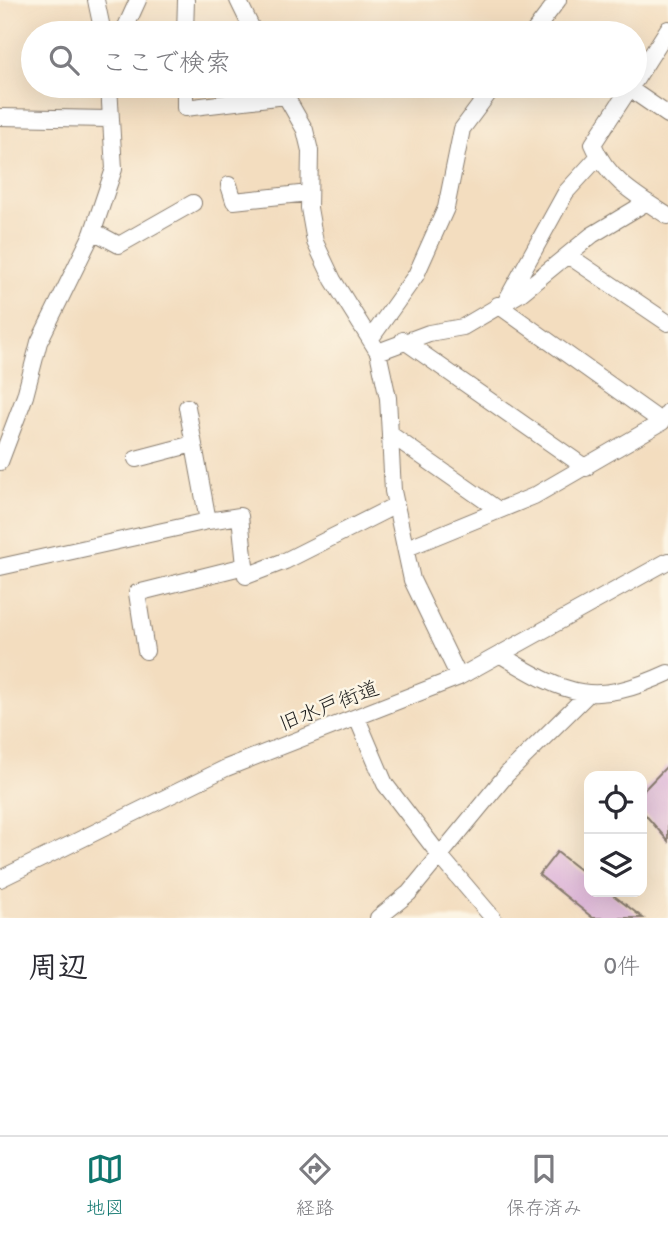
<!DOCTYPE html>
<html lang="ja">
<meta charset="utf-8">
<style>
body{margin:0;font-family:"Balsamiq Sans","Klee One",sans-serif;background:#f2f2f3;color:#2b2b33}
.controls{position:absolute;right:21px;bottom:21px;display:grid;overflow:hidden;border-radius:14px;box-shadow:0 7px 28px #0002}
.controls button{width:63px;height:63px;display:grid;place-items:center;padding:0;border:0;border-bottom:2px solid #e1e1e2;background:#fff;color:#2b2b33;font:35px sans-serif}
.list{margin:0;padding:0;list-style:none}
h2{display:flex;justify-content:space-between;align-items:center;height:91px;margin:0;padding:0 28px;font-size:30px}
h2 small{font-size:23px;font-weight:400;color:#7c7c81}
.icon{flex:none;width:38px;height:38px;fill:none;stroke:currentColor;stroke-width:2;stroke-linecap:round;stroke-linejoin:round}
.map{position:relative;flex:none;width:668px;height:918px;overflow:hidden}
.search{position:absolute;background:#fff;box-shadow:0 7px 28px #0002;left:21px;right:21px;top:21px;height:77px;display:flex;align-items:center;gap:18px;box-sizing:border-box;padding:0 24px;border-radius:38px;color:#7c7c81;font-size:26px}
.sheet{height:217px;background:#fff}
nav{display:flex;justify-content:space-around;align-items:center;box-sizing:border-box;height:98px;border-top:2px solid #e1e1e2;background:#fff;font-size:19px;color:#7c7c81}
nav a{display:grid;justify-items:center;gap:4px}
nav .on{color:#0f766e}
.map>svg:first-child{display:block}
.building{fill:#ddb3d9}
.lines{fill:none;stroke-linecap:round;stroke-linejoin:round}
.minor-casing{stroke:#887c6e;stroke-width:18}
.minor{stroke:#fff;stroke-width:16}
.labels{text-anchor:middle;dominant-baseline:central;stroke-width:5;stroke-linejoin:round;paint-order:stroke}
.street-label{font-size:21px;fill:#1c1c1c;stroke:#fcf5e5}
</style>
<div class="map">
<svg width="668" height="918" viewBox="0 0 668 918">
<rect width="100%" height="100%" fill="#fcf5e5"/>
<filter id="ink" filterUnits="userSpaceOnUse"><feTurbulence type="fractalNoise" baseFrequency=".0143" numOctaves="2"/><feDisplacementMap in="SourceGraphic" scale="14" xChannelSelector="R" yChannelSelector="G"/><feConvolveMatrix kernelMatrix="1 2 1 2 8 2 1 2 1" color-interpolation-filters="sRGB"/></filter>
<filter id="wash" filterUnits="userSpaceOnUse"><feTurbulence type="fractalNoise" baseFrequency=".00686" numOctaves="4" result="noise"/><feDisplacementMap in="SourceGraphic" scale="28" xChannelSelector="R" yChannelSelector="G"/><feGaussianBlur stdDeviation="1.57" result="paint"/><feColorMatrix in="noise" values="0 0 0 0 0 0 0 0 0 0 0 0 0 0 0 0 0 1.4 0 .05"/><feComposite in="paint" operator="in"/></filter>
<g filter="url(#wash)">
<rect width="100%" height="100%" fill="#f3ddbf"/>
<g id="blocks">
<path class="building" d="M668,765V841L642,811V792Z
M557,852L589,877V892H609L643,918H593L539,875Z"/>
</g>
</g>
<g filter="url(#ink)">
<use href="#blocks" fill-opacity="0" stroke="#887c6e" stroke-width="2"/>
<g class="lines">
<g class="minor-casing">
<path id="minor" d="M96,0L103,33
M238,0L254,33
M123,33L138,0
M185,33L186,0
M533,33L558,0
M635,81L668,29
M185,86V108L286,96
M280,86L305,130L310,151L309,208L315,242L333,280L378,352L388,398L393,491L412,580L459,677
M631,86L593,144C607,179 637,196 668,216
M630,89L668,115
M0,117L109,119
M229,185L234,201L309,193
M93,231L119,245L193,203
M569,256L668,323
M506,301L566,192L598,157
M498,305L662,422
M371,338L416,275L446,208L462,129L494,86
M403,340L586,468
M378,352L429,333L463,327L521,293L592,235L647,202
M187,407L208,521L240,516L246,576L285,561L396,505
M390,434L497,509
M136,459L193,444
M0,462L25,396L39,342L92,234L114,169L109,86
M407,548L534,496L662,422L668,412
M0,567L208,521
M146,651L137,593L245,566
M501,655C568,696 594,707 668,673
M357,718L385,784L441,857L493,918
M0,879L226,768L459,677L668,561
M378,918L409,893L507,774L587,695"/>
</g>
<use href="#minor" class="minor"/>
</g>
</g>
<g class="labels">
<g class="street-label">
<text transform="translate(329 706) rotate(-21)">旧水戸街道</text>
</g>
</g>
</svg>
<div class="controls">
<button><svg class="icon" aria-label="locate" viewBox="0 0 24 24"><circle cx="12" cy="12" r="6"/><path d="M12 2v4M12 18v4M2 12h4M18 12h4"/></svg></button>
<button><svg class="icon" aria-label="layers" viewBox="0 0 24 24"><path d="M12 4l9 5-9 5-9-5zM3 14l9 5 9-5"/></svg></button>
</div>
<div class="search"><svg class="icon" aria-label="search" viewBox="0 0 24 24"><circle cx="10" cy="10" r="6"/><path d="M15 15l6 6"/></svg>ここで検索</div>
</div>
<section class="sheet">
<h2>周辺<small>0件</small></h2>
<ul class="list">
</ul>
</section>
<nav>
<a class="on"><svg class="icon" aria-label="map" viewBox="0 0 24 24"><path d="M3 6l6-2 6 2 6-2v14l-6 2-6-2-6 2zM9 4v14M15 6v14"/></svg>地図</a>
<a><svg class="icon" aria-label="directions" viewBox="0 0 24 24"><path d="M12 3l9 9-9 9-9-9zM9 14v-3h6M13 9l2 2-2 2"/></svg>経路</a>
<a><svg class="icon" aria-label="saved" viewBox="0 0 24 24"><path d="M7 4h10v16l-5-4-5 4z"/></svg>保存済み</a>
</nav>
